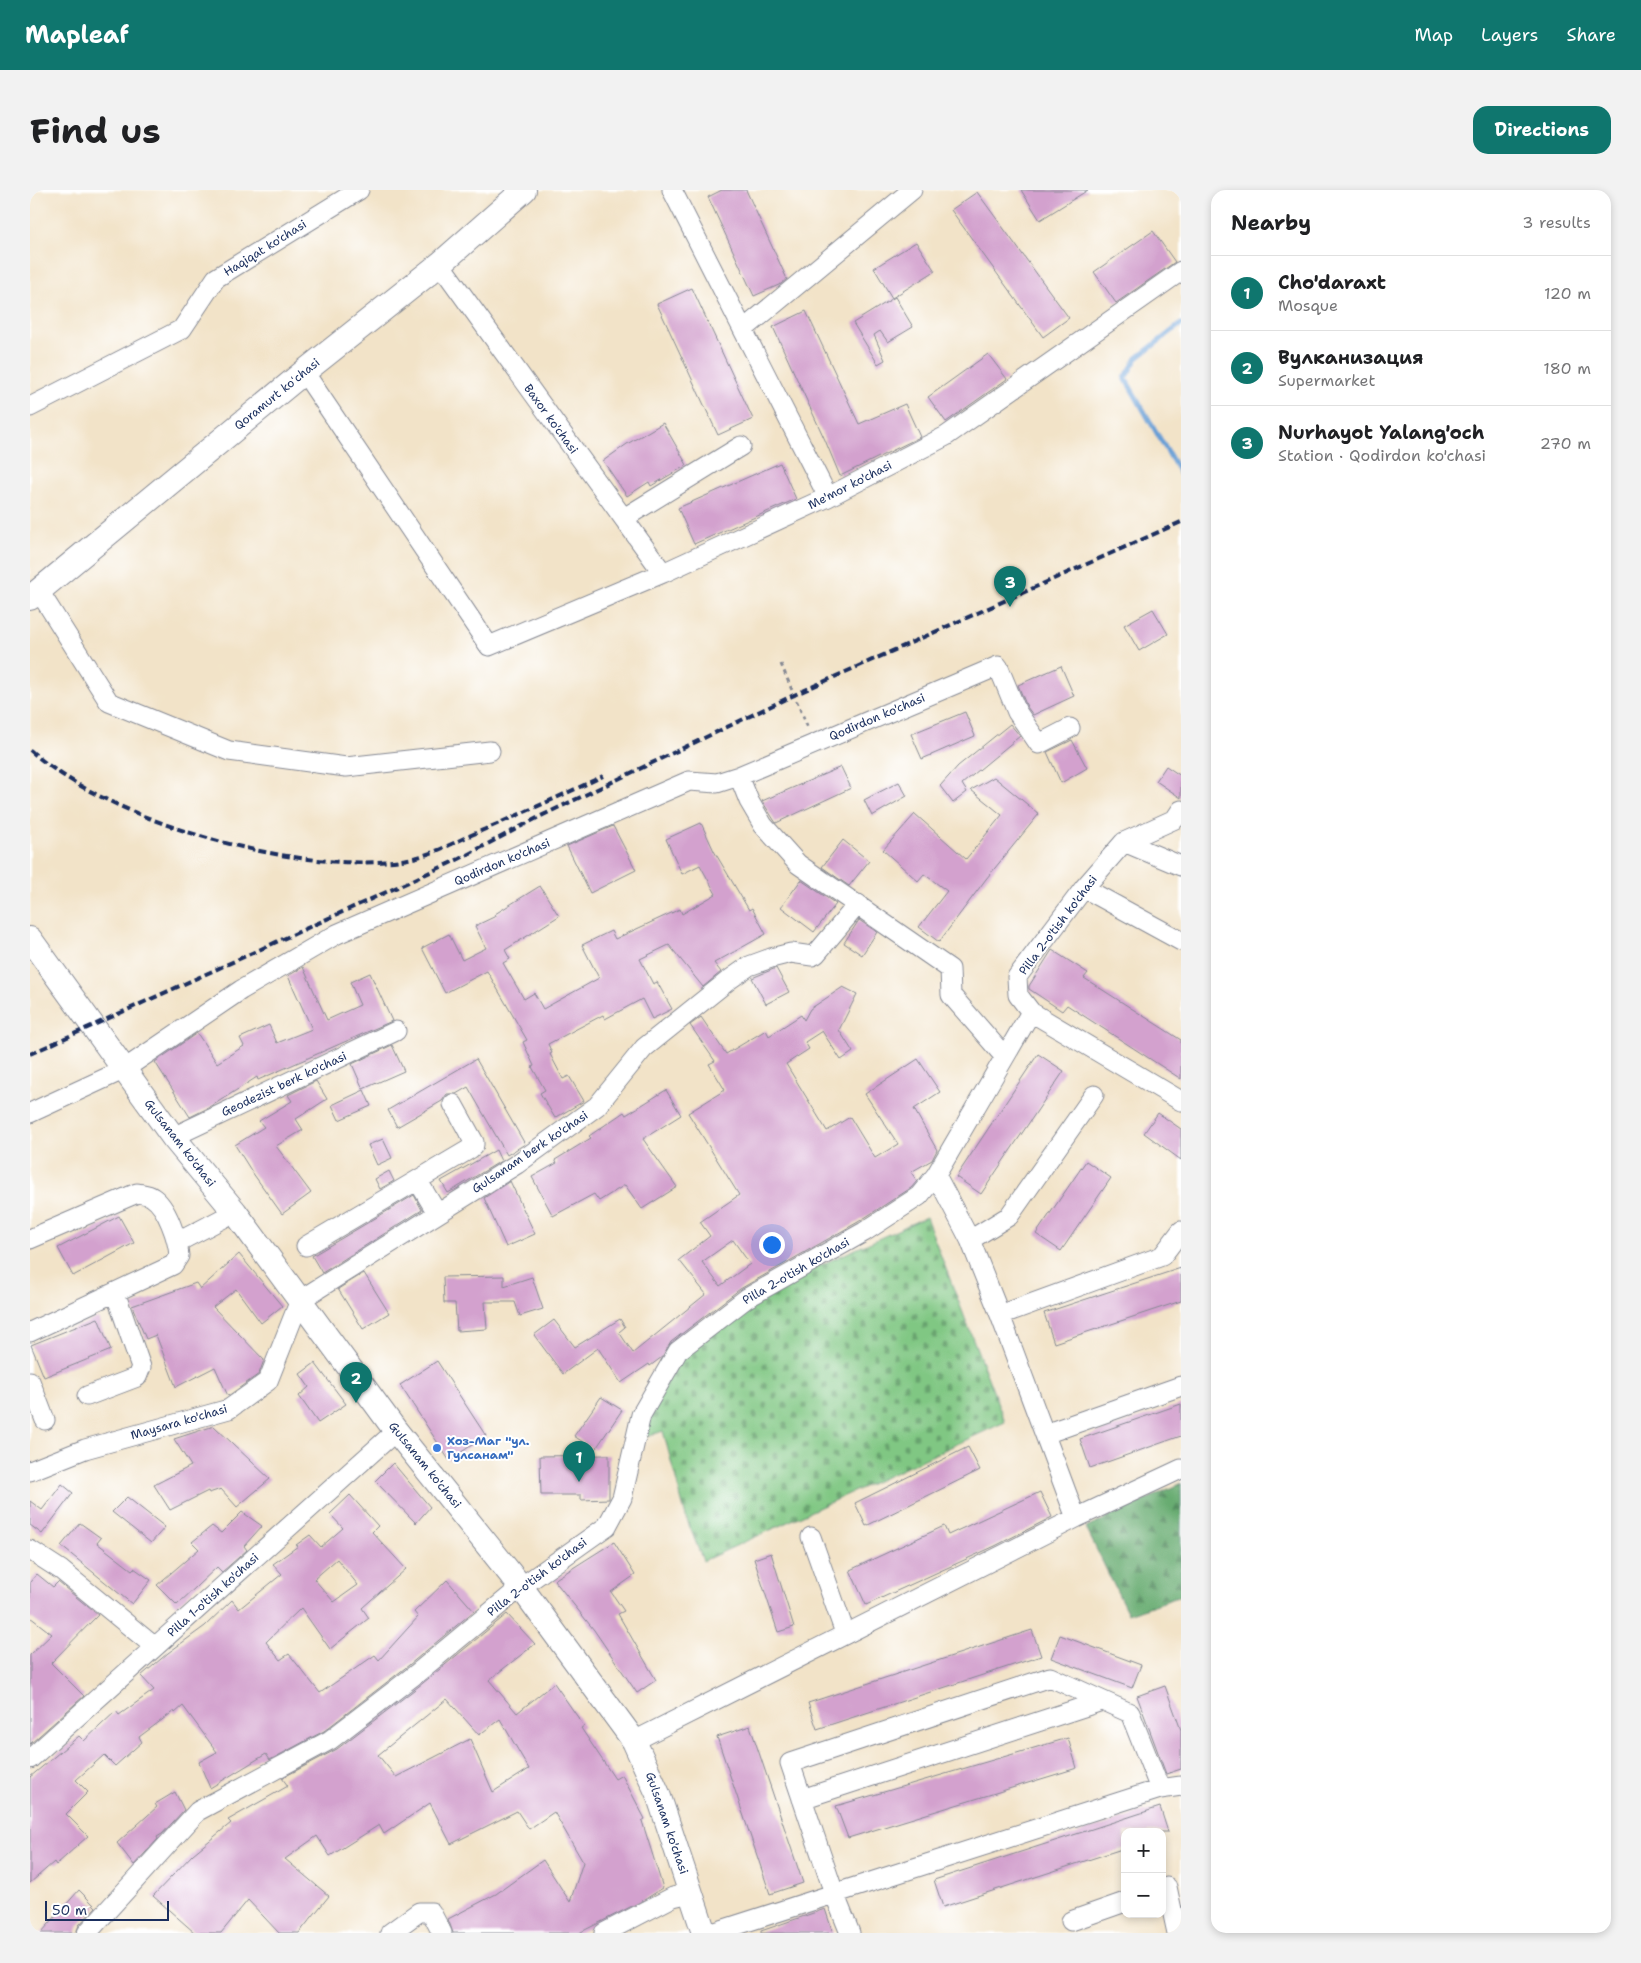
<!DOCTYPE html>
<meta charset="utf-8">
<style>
body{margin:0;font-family:"Shantell Sans",sans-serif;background:#f2f2f2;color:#202124}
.controls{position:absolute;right:15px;bottom:15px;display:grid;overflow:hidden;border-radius:10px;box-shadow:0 2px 8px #0003}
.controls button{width:45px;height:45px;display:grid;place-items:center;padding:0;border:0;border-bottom:1px solid #e0e0e0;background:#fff;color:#202124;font:25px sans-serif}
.scale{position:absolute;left:15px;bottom:12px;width:124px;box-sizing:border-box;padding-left:5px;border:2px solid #1b2f5e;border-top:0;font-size:14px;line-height:18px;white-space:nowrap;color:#1b2f5e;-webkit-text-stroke:4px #fff;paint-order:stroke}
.you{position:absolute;left:741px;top:1054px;width:18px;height:18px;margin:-12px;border:4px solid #fff;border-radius:50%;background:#1a73e8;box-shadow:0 0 0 8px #1a73e833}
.badge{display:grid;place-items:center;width:32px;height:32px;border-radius:50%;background:#0f766e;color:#fff;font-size:16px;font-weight:700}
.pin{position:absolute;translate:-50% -41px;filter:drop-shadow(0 1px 2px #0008)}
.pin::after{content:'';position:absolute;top:26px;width:18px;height:15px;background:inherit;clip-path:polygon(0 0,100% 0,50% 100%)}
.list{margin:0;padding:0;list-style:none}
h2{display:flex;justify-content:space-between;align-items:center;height:65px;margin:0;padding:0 20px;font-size:21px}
h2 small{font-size:16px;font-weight:400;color:#757577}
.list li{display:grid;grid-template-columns:32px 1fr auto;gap:15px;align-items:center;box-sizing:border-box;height:75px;padding:0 20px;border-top:1px solid #e0e0e0}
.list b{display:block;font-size:19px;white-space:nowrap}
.list p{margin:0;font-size:16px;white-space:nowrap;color:#757577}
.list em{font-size:16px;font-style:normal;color:#757577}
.map{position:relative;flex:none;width:1151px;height:1743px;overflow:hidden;border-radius:15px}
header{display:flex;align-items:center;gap:30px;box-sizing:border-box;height:70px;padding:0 25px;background:#0f766e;color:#fff}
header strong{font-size:24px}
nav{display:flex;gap:28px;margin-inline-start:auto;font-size:18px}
.intro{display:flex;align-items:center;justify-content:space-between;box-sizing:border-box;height:120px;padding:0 30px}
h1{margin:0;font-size:35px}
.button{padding:12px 22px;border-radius:15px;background:#0f766e;color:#fff;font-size:18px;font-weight:700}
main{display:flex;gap:30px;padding:0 30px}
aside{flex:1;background:#fff;border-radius:15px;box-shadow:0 2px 8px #0003}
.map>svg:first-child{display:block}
.forest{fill:url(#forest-firs);stroke:#426e68}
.cemetery{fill:url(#cemetery-stones);stroke:#4e7b70}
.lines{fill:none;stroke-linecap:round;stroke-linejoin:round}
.stream{stroke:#679fd5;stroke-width:5}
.building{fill:#d3a1ce;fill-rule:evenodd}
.minor-casing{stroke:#868993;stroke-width:21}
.major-casing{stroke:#868993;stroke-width:26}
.path{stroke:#868993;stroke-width:3;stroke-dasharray:4 4;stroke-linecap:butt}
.minor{stroke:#fff;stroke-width:19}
.major{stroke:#fff;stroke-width:24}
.rail{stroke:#1b2f5e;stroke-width:4;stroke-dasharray:8 4;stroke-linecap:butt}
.shop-dot{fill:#3f7fe0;stroke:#fff;stroke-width:2}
.labels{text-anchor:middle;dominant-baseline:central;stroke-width:4;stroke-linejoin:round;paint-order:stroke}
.street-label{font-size:12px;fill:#1b2f5e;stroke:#fff}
.shop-label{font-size:12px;font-weight:bold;fill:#366cbe;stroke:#fff;text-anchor:start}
</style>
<header>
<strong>Mapleaf</strong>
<nav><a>Map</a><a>Layers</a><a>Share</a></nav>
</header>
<div class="intro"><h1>Find us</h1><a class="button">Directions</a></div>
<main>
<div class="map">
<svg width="1151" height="1743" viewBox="0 0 1151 1743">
<defs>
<pattern id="forest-firs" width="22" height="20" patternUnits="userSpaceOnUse" patternTransform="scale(1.25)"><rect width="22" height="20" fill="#68ac71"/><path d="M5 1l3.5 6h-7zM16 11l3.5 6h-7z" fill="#558c60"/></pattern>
<pattern id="cemetery-stones" width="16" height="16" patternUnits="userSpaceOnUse" patternTransform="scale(1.25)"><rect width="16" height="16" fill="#80c783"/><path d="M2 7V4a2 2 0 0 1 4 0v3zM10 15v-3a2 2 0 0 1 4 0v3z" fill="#68a26e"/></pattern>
</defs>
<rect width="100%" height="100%" fill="#fff"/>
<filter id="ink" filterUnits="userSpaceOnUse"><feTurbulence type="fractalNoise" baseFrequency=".02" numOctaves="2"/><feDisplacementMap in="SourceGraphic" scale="10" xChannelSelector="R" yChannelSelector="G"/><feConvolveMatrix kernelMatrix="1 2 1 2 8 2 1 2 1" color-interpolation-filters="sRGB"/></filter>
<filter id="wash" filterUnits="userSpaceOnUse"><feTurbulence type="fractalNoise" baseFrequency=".0096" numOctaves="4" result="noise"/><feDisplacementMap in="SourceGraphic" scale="20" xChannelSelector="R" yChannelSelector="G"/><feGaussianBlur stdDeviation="1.12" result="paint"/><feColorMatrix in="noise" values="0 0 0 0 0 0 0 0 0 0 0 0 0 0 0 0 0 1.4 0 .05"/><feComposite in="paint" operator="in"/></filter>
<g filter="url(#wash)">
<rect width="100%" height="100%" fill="#f2e3c8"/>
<path class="forest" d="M1151,1293V1406L1098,1424L1056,1338Z"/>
<path class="cemetery" d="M896,1027L975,1232L673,1371L656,1327L633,1241L616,1247L624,1210L655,1164L749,1094Z"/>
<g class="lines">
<path class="stream" d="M1151,134L1107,168L1095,188L1151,285"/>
</g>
<g id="blocks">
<path class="building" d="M692,0H716L757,89L751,94L724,106L678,7Z
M991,0H1058L1010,30Z
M947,2L1039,128L1013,147L921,20Z
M1123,41L1145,72L1086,113L1064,82Z
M886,52L905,81L862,108L844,78Z
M662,98L723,229L688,245L627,114Z
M865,107L883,137L858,152L850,141L844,145L855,170L848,174L823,133Z
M776,121L829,234L875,214L890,247L810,286L795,250L743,137Z
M958,164L977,189L916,232L898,207Z
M633,233L657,275L621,296L619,292L597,306L573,271L597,254Z
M750,273L766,309L664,354L648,318Z
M1123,419L1138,444L1109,461L1094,435Z
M1031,476L1044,506L1003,525L997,517L988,495Z
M935,522L945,546L892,569L881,544Z
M980,534L990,546L932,594L937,602L923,613L910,596L928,576Z
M1042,550L1057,578L1031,593L1017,562Z
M1136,576L1151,586V608L1126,591Z
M811,577L821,598L746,633L732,611Z
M964,587L1009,624L956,689L909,752L889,737L917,701L894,684L888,691L853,660L885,624L936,669L972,625L941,600Z
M869,592L877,606L842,626L834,610Z
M671,633L684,661L719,720L722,718L736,744L684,773L691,782L673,797L639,755L610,769L623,794L627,792L642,819L622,829L612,809L575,829L573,825L518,854L522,863L520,864L533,889L539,886L554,911L525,928L510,903L515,900L502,877L504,876L493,852L497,850L457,781L415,803L392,758L419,744L432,770L456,758L445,736L466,726L465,724L510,696L529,726L475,760L480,769L473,773L494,809L504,803L513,819L569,788L552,755L581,741L585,749L650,719L652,724L686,704L670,675L652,684L636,649Z
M583,636L606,680L560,703L537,656Z
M813,650L839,671L819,696L792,677Z
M771,690L806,714L784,742L751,717Z
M829,730L847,742L832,765L814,753Z
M1022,760L1058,783L1054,788L1151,850V889L1037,815L1032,821L999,799V796Z
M273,777L297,830L330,815L320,792L340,783L362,831L228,890L227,887L180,917L160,927L125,872L167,843L187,873L214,856L210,848L239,835L247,853L282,839L258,786Z
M746,778L759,802L736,814L722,788Z
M813,797L827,804L809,840L823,862L811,870L792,841L775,852L779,859L756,874L797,941L820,927L845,968L868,954L835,904L888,869L910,902L884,919L907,960L902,970L881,982L887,991L881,998L828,1032L710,1099L641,1152L632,1167L620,1176L619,1174L591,1193L568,1158L533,1184L504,1145L524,1130L545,1157L590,1129L595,1137L589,1142L603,1163L676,1104L649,1070L680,1046L670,1032L709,1005L658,923L695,900L679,874L685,871L660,835L671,827L696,864L736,840L739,846L771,825L774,830L780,819ZM703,1050L720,1074L690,1096L672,1072Z
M362,855L374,881L333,899L322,874Z
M1008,864L1034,881L951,1004L926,987Z
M446,869L495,954L477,965L438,897L426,904H417L412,911L367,937L358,920Z
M286,891L297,909L266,929L273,940L246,956L281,1003L252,1024L222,982L205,955L234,937L229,931L262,911L258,905Z
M334,900L341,916L309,930L302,915Z
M636,900L651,925L613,949L647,997L612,1019L595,995L569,1011L564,1004L523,1026L502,987L527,973L525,970L561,948L559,946L594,922L596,925Z
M1128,923L1151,939V970L1114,943Z
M353,949L362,968L347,975L338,955Z
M466,960L471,971L418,1003L411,991Z
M1056,971L1081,988L1031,1061L1006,1044Z
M359,981L364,991L350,999L345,989Z
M480,991L505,1044L476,1057L454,1008Z
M384,1005L392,1020L292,1083L282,1066Z
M89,1026L104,1053L43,1086L28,1058Z
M209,1064L252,1116L231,1133L206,1099L183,1117L234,1170L229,1184L198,1206L185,1177L146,1197L126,1145L116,1149L102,1116L166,1093L170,1099Z
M1151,1078V1111L1024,1153L1014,1123Z
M334,1083L359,1123L333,1139L308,1099Z
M474,1086V1096L502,1087L513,1119L490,1126L485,1112H455L457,1139L427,1141L425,1113H414L413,1087Z
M68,1128L81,1160L14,1187L1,1155Z
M407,1171L456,1246L419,1270L370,1195Z
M285,1173L316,1214L288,1233L269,1206L279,1197L270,1184Z
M571,1207L592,1220L565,1260L544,1246Z
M1151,1214V1246L1060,1278L1050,1249Z
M184,1236L240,1289L207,1317L191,1299L179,1303L178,1301L140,1320L124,1295L161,1276L144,1249Z
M938,1257L950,1280L836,1336L825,1313Z
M579,1265V1309L551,1310V1305H511L510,1266Z
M363,1273L400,1317L386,1333L345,1291Z
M32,1294L43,1303L12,1344L0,1335V1311L12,1320Z
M1010,1302L1022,1327L965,1356L836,1415L820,1380L914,1336L918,1345Z
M320,1305L348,1336L342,1342L376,1379L332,1418L339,1428L300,1459L271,1418L236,1452L250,1470L259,1464L290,1503L345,1465L349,1470L388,1427L384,1422L417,1390L444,1421L379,1475L294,1541L240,1570L236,1564L180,1598L169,1572L187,1562L153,1516L145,1523L144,1521L109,1547L112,1552L85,1576L74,1565L46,1590L58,1602L36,1624L58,1646L26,1675L24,1672L0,1693V1587L49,1546L54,1551L86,1521L89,1525L124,1500L111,1486L138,1463L175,1436L202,1410L209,1419L252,1384L243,1374L268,1356L266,1355L280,1345L291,1357L313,1338L300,1324ZM307,1369L328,1395L304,1412L284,1389Z
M97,1307L135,1337L121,1353L82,1322Z
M212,1322L232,1336L214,1356L217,1360L192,1382L187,1377L147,1415L127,1395L169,1359L162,1352L182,1336L191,1343Z
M50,1333L71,1348L67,1353L102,1380L104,1378L121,1390L102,1414L31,1356Z
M584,1352L605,1385L581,1402L594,1421L588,1424L626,1490L607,1503L564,1440L524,1390Z
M741,1363L764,1437L748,1442L724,1369Z
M7,1384L23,1397L28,1392L68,1425L21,1473L54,1506L0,1554V1465L22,1444L0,1427V1392Z
M477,1424L505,1454L459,1490L487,1523L524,1493L554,1536L551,1538L585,1589L592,1585L615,1629L612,1631L633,1698L614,1710L549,1743H423L418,1729L466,1704L513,1670L540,1712L553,1672L524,1622L499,1639L487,1621L421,1654L400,1613L354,1644L349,1635L300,1666L287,1646L255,1669L299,1706L269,1743H249L218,1710L191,1743H165L123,1706L163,1664L201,1633L198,1630L258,1596L252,1588L307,1559L393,1493ZM417,1509L449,1545L470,1529L499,1579L463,1602L440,1549L366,1587L348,1565Z
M1002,1440L1011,1466L787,1539L778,1513Z
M1030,1445L1111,1475L1102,1498L1021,1468Z
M1135,1496L1151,1540V1579L1136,1584L1107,1506Z
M720,1536L773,1693L740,1704L687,1547Z
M1038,1548L1047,1578L818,1648L806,1616Z
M145,1602L154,1620L132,1644L127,1647L128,1649L104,1675L87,1653L127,1617L125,1614Z
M1130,1617L1138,1642H1095V1658L913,1717L904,1690Z
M49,1700L66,1717L49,1735L46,1743H11Z
M795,1719L803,1743H731V1741Z"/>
</g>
</g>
<g filter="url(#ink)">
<use href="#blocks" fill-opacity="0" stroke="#868993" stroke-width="1"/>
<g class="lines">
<g class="minor-casing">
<path id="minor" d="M642,0L798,307
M410,74L633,383
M714,139L882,0
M274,182L459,456L633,383L798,307L916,246L1151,81
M0,217L152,139L186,88L329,0
M594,328L711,256
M9,401L79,512L199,561L316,577L460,561
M709,586L719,611L733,635L768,674L920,779L921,805L974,866
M1094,652L1151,676
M1054,698L1151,751
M1001,822L1151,911
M0,923L93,880L211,800L307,744L659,591L687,593L709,586L968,476L987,522L1009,554L1040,538
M143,947L366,841
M906,985L940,1050L970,1125L1046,1328
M388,991L407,1023
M0,1049L107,1003C111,1004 118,1004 122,1007C137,1016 148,1050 149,1066L143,1075L0,1142
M940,1050L979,1026L1064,905
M148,1052L205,1022
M276,1056L440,959L444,955V952L423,914
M970,1125L1132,1066L1151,1041
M0,1191L15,1230
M57,1206L107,1187L111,1177L85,1102
M1015,1244L1151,1196
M0,1281L55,1259L199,1219L238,1191L270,1110L487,974L567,916L614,858L699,790L719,776L741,768L761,763L782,766L786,764L828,714
M781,1347L815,1443
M0,1360L31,1380L125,1457
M604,1551L1046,1328L1151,1279
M0,1569L366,1241
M772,1609L1072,1511
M1137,1697L1147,1743
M1041,1731L1095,1712
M57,1743L168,1621L300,1550L386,1484L491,1397L577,1336L592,1308L611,1225L648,1161L717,1108L834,1042L889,1006L906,985L1001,822L988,805L987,787L1054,698L1094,652L1145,629L1151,620
M360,1743L389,1722H401L412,1743
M574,1743L643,1707L660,1703
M682,1743L1130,1599L1151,1596
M820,1743L804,1703L760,1573L1020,1487L1100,1523L1130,1599"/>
</g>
<g class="major-casing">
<path id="major" d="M0,408L274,182L410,74L494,0
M0,749L143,947L205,1022L366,1241L491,1397L604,1551L628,1604L674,1743"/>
</g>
<path class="path" d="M751,474L778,538"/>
<use href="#minor" class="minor"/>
<use href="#major" class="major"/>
<path class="rail" d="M0,560C80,633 277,689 383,668C403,664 421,654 439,646C484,627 529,607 573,586
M0,864L429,669L511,626L764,505L1151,332"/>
</g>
</g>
<circle class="shop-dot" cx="407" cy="1258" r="5"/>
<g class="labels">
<g class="street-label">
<text transform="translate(235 58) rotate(-32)">Haqiqat ko'chasi</text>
<text transform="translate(247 204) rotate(-39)">Qoramurt koʻchasi</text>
<text transform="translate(521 229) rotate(54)">Baxor ko'chasi</text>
<text transform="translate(820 295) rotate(-27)">Me'mor ko'chasi</text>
<text transform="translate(847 527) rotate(-23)">Qodirdon ko'chasi</text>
<text transform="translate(472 672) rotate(-23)">Qodirdon ko'chasi</text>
<text transform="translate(1028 735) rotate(-53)">Pilla 2-o'tish ko'chasi</text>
<text transform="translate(254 894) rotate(-25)">Geodezist berk ko'chasi</text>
<text transform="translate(150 953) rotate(52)">Gulsanam ko'chasi</text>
<text transform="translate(500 962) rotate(-34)">Gulsanam berk ko'chasi</text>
<text transform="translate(766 1081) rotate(-30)">Pilla 2-o'tish ko'chasi</text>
<text transform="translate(149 1232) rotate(-16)">Maysara ko'chasi</text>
<text transform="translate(395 1275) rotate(51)">Gulsanam ko'chasi</text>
<text transform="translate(507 1387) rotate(-37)">Pilla 2-o'tish ko'chasi</text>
<text transform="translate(183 1405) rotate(-42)">Pilla 1-o'tish ko'chasi</text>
<text transform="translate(637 1633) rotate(71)">Gulsanam ko'chasi</text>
</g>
<g class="shop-label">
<text x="417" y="1251">Хоз-Маг "ул.<tspan x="417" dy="14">Гулсанам"</tspan></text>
</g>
</g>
</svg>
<div class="controls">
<button>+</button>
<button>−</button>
</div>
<div class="scale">50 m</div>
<div class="you"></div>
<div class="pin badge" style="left:549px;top:1292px">1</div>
<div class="pin badge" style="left:326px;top:1213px">2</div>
<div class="pin badge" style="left:980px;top:417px">3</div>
</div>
<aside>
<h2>Nearby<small>3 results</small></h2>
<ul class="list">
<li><span class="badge">1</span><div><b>Cho'daraxt</b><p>Mosque</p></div><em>120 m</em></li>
<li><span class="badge">2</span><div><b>Вулканизация</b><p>Supermarket</p></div><em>180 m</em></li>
<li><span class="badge">3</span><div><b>Nurhayot Yalang'och</b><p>Station · Qodirdon ko'chasi</p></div><em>270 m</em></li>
</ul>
</aside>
</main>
